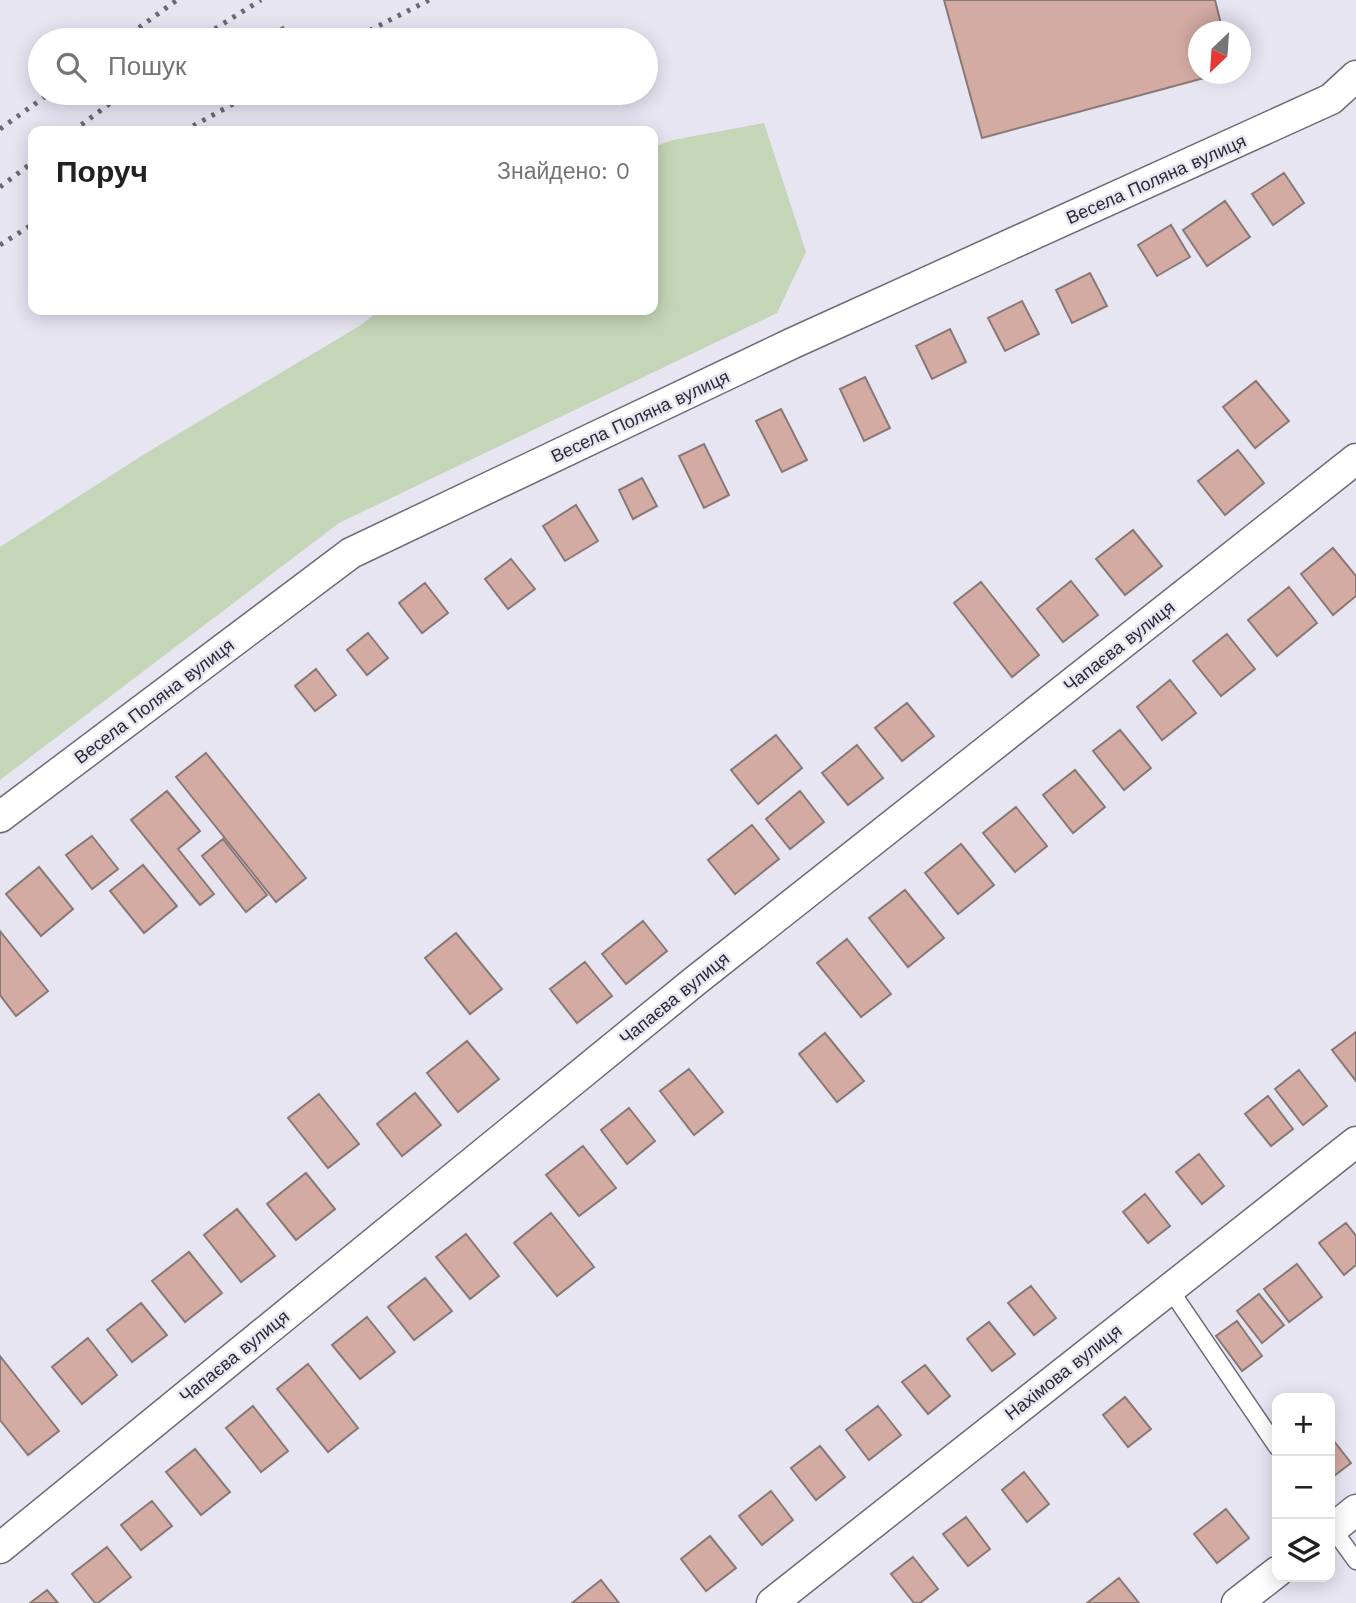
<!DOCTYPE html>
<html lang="uk">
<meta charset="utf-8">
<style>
body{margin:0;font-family:"Work Sans",sans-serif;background:#f6f6f6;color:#202124}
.controls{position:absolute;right:21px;bottom:21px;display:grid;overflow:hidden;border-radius:14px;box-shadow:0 4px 18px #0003}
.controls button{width:63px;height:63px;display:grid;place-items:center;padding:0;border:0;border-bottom:2px solid #e0e0e0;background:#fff;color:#202124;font:35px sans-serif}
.compass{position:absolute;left:1188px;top:21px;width:63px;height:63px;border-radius:50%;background:#fff;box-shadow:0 4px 18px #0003;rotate:205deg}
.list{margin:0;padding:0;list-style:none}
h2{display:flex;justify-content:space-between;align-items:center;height:91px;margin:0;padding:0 28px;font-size:30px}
h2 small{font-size:23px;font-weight:400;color:#757577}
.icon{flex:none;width:38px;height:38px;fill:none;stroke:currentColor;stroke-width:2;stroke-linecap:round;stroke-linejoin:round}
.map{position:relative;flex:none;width:1356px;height:1603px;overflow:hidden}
.search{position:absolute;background:#fff;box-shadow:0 4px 18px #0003;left:28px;top:28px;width:630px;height:77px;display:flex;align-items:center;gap:18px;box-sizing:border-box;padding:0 24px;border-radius:38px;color:#757577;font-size:26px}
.panel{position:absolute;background:#fff;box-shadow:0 4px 18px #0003;left:28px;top:126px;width:630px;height:189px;border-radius:14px}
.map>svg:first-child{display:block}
.green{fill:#c5d5b7}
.building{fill:#d3aba3;stroke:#887976;stroke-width:2}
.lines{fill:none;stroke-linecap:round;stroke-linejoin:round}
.service-casing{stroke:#6d6b77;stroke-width:19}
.minor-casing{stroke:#6d6b77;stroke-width:33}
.service{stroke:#fff;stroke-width:16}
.minor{stroke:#fff;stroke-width:30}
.rail{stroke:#6a6871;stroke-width:5;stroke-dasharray:3.5 7;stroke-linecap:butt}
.labels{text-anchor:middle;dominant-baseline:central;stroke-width:5;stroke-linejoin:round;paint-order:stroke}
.street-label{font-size:18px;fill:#2c2b31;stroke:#e8e5f3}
</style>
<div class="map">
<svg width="1356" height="1603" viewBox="0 0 1356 1603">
<rect width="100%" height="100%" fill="#e8e5f3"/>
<path class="green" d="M764,123L806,252L777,313L339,523L0,780V547L146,453L361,325L380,310H653V147L673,140Z"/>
<path class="building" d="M944,0H1215L1223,32H1198V74H1219L982,138Z
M283,27L291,40H262Z
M1284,173L1304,203L1273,225L1252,194Z
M1225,201L1250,237L1207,266L1183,230Z
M1171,225L1190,257L1157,276L1138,245Z
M1090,273L1107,306L1072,323L1056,290Z
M1022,301L1039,334L1005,351L988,318Z
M950,329L966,362L932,379L916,346Z
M865,377L890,428L864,441L840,389Z
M1256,381L1289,421L1255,448L1223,407Z
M781,409L807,460L782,472L756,421Z
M704,444L729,495L704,508L679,456Z
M1238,450L1264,483L1225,515L1198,481Z
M642,478L657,506L633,519L619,490Z
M576,505L598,541L565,561L543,526Z
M1133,530L1162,566L1125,595L1096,559Z
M1333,548L1356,576V596L1333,615L1301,574Z
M511,559L535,589L508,609L485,579Z
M1071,581L1098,615L1063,642L1037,609Z
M981,582L1039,655L1012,677L954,603Z
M425,583L448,613L422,633L399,603Z
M1289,587L1317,623L1277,656L1248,620Z
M368,633L388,658L367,675L347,650Z
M1227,634L1255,669L1221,696L1193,661Z
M316,669L336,695L315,711L295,686Z
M1170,680L1196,713L1162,740L1137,707Z
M907,703L934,736L902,761L875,728Z
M1120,730L1151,768L1124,790L1093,751Z
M776,735L802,768L758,804L731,770Z
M857,745L883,778L848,805L822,773Z
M206,753L306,878L276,902L176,777Z
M1075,770L1105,807L1073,833L1043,795Z
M167,791L200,831L178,849L214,894L200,905L131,820Z
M800,791L824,822L790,849L766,819Z
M1016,807L1047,846L1015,872L983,833Z
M752,825L779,859L735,894L708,860Z
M92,836L118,869L92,889L66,855Z
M223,839L267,895L246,912L202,856Z
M961,844L994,885L958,914L925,873Z
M143,865L177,906L144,933L110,891Z
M39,867L73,909L41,936L6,894Z
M905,890L944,938L908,967L869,918Z
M643,921L667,951L626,984L602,954Z
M0,931L48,991L16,1016L0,995Z
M456,933L502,989L470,1014L425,958Z
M847,939L891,994L861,1017L817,963Z
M585,962L612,996L577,1023L550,989Z
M1356,1032V1081L1332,1050Z
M825,1033L864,1081L837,1102L799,1054Z
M467,1041L499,1079L458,1112L427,1073Z
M689,1069L723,1112L694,1135L660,1091Z
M1299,1070L1327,1106L1303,1125L1275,1089Z
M415,1093L441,1125L402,1156L377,1124Z
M319,1094L359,1144L328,1168L288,1118Z
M1268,1096L1293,1129L1271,1146L1245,1114Z
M629,1108L655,1141L627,1164L601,1130Z
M583,1146L616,1188L579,1216L546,1175Z
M1199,1154L1224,1186L1202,1204L1176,1172Z
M306,1173L335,1209L296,1240L267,1204Z
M1145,1194L1170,1226L1148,1243L1123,1212Z
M237,1209L275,1256L241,1282L204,1235Z
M551,1213L594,1267L557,1296L514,1243Z
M1346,1223L1356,1236V1265L1344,1275L1319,1243Z
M466,1234L499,1276L470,1299L436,1257Z
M189,1252L222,1293L185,1322L152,1281Z
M1297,1264L1322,1297L1289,1322L1264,1289Z
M425,1278L452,1311L414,1340L388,1307Z
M1031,1286L1056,1318L1034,1335L1008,1303Z
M1259,1294L1284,1325L1262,1343L1237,1311Z
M141,1303L167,1335L132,1362L107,1330Z
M367,1317L395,1352L360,1379L332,1345Z
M1237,1321L1262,1356L1242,1371L1216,1336Z
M989,1322L1015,1354L992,1371L967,1339Z
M88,1338L117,1375L82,1404L52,1367Z
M0,1356L59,1431L28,1455L0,1420Z
M308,1364L358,1428L328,1452L277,1389Z
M925,1365L950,1396L928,1414L902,1382Z
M1125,1397L1151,1429L1128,1447L1103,1415Z
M253,1406L288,1451L261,1472L226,1428Z
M878,1406L901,1435L869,1460L846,1430Z
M1330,1436L1351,1463L1330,1479Z
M820,1446L845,1477L816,1500L791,1468Z
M195,1449L230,1492L201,1515L166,1472Z
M1024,1472L1049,1504L1027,1522L1002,1490Z
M771,1491L793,1520L762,1545L739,1516Z
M152,1501L172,1526L141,1550L121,1525Z
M1226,1509L1249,1538L1217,1563L1194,1534Z
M966,1517L990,1549L968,1566L943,1534Z
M710,1536L736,1568L706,1591L681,1559Z
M107,1547L131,1577L98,1603H95L72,1574Z
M913,1557L938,1589L920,1603H914L891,1574Z
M1119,1578L1139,1603H1087Z
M601,1580L619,1603H572Z
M47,1590L58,1603H30Z"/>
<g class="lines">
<g class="service-casing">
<path id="service" d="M1169,1288L1277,1447
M1330,1525L1356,1561"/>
</g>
<g class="minor-casing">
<path id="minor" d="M0,817L351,553L793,343L1331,99L1356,76
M1330,1531L1356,1510
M0,1548L695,981L1356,459
M772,1603L1356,1142
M1237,1603L1277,1572"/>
</g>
<use href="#service" class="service"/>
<use href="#minor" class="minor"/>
<path class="rail" d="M122,40L177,0
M197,40L261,0
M351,40L429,0
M0,129L50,93
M73,131L124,93
M184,131L253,93
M0,187L33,162
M0,245L33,224"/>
</g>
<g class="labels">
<g class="street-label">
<text transform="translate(1156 179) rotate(-24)">Весела Поляна вулиця</text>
<text transform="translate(640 416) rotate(-25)">Весела Поляна вулиця</text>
<text transform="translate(1119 646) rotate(-38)">Чапаєва вулиця</text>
<text transform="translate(154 701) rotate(-37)">Весела Поляна вулиця</text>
<text transform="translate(674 998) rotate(-39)">Чапаєва вулиця</text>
<text transform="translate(234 1356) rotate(-39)">Чапаєва вулиця</text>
<text transform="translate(1063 1372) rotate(-38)">Нахімова вулиця</text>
</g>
</g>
</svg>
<div class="controls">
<button>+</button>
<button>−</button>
<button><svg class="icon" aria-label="layers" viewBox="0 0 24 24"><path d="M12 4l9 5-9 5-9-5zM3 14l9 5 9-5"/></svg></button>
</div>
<svg class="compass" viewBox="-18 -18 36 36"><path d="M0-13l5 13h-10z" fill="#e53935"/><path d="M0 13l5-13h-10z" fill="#757577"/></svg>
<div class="search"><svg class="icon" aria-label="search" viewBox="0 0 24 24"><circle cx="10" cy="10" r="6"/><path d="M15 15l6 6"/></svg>Пошук</div>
<section class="panel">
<h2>Поруч<small>Знайдено: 0</small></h2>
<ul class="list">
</ul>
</section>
</div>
